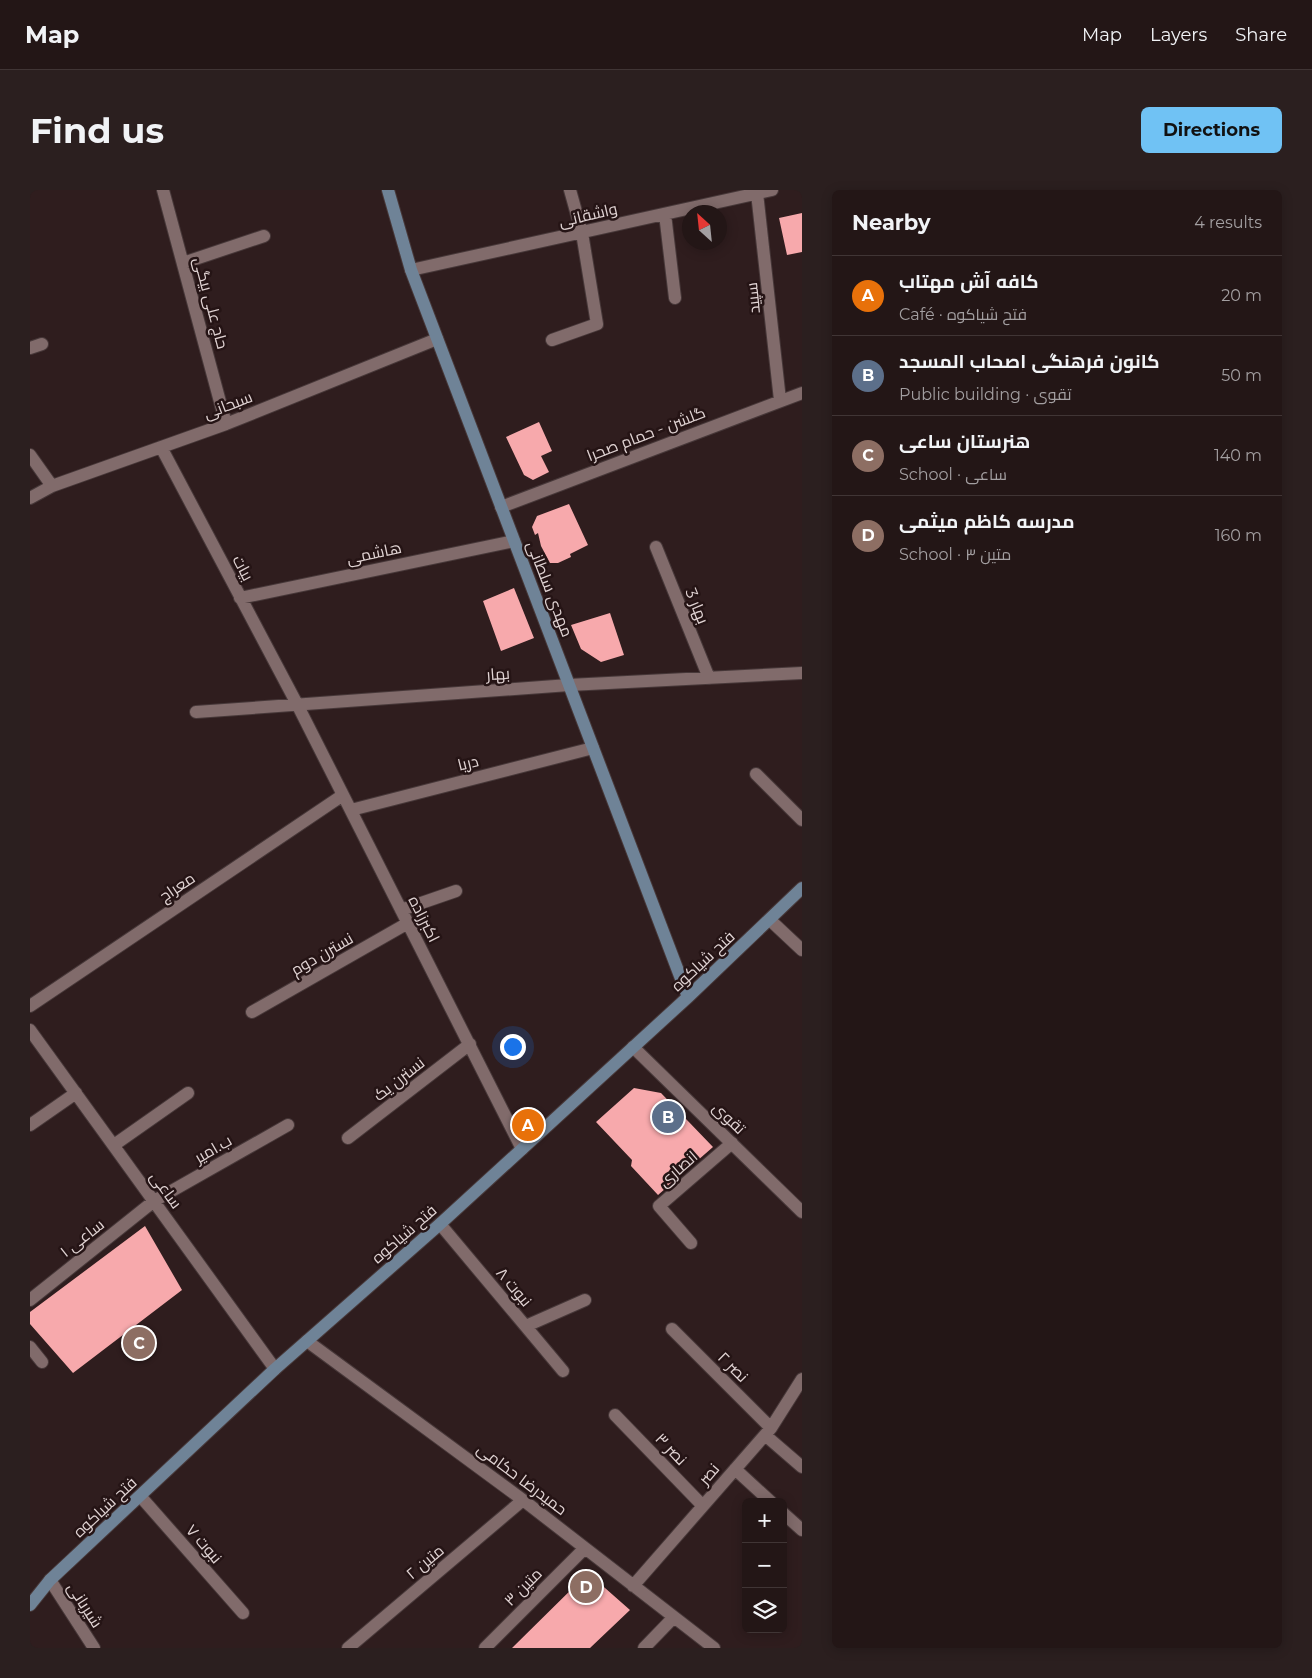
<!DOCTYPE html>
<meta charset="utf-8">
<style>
body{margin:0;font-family:Montserrat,Cairo,sans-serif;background:#2b1f1f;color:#f1f3f6}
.controls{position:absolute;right:15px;bottom:15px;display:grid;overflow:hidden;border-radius:8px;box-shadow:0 2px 12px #0003}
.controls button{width:45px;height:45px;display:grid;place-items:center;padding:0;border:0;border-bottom:1px solid #403535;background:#231616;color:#f1f3f6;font:25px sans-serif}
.compass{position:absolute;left:652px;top:15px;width:45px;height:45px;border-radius:50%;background:#231616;box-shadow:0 2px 12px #0003;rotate:333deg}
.you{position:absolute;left:482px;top:856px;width:18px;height:18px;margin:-12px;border:4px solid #fff;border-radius:50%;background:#1a73e8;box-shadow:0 0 0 8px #1a73e833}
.badge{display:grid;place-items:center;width:32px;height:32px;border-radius:50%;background:#70c2f4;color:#fff;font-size:16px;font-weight:700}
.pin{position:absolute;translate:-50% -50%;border:2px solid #fff;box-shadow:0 1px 5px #0006}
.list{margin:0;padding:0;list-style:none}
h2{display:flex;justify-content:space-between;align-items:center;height:65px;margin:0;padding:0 20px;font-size:21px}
h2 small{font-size:16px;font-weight:400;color:#a39fa1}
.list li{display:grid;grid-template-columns:32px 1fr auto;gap:15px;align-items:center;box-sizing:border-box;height:80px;padding:0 20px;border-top:1px solid #403535}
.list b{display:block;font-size:19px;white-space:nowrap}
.list p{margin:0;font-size:16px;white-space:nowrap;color:#a39fa1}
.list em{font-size:16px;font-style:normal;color:#a39fa1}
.icon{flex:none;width:28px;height:28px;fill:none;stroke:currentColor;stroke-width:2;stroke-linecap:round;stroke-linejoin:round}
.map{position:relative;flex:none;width:772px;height:1458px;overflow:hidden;border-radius:8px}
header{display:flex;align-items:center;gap:30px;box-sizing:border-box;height:70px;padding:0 25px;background:#231616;border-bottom:1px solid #403535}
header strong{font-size:24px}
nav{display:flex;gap:28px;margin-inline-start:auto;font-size:18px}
.intro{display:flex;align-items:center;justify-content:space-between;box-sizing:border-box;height:120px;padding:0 30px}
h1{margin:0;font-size:35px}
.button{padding:12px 22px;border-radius:8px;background:#70c2f4;color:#111;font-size:18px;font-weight:700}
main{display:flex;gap:30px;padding:0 30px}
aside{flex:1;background:#231616;border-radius:8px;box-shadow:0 2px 12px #0003}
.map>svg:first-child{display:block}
.building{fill:#f7a9ac}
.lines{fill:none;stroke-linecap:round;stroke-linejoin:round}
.street-casing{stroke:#473839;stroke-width:14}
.secondary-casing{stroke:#473839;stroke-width:14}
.street{stroke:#816b6b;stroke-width:12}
.secondary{stroke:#6f8397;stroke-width:12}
.labels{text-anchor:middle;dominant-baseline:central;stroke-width:5;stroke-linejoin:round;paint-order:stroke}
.street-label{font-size:16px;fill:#e1d4d4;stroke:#251415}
</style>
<header>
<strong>Map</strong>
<nav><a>Map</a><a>Layers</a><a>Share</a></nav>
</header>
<div class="intro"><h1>Find us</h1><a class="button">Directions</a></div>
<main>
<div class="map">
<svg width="772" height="1458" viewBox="0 0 772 1458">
<rect width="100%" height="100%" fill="#2f1d1e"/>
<path class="building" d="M772,23V62L757,65L749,28Z
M509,232L522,261L511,266L519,282L503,290L494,285L476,247Z
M539,314L558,355L540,364L541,367L528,373H520L511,356L508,343L505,345L502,337L507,326Z
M484,398L504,448L471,461L453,411Z
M580,423L594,465L571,472L551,459L541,435Z
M604,898L631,903L683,957L628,1005L601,976L602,970L566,932Z
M115,1036L152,1100L43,1183L0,1134V1122Z
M558,1383L600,1420L560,1458H482Z"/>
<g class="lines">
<g class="street-casing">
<path id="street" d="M133,0L196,234
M727,3L750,210
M635,24L645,108
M153,73L234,46
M381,80L742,0
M522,150L567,134L552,43L540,0
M0,158L12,154
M131,257L267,514L492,959
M0,265L22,296
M0,308L22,296L196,234L407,149
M471,317L772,203
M626,357L679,488
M210,408L484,351
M166,522L539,495L772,483
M726,584L772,630
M321,620L563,558
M371,720L426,701
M740,730L772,760
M0,816L313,605
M222,822L378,733
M0,840L245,1179
M603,857L772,1022
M0,935L46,903
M318,948L440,854
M84,955L158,903
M410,1034L533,1181
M661,1053L629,1016L702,953
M0,1110L124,1011L258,935
M496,1136L555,1110
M642,1139L741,1238
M277,1151L493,1310L684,1458
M0,1157L12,1172
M585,1225L673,1316
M735,1245L772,1277
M705,1279L741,1312
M111,1307L213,1423
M753,1323L772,1340
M20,1390L64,1458
M603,1396L741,1238L772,1189
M318,1458L493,1310
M455,1458L555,1358
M614,1458L644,1427"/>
</g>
<g class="secondary-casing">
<path id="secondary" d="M358,0L381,80L658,807
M0,1415L20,1390L245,1179L410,1034L658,807L772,698"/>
</g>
<use href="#street" class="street"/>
<use href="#secondary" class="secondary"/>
</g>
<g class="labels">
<g class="street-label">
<text transform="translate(558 25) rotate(-13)">واشقانی</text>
<text transform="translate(723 108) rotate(-96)">سپید</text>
<text transform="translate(181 113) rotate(75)">حاج علی بیگی</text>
<text transform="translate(198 215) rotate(-21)">سبحانی</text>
<text transform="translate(616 244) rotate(-21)">گلشن - حمام صحرا</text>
<text transform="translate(344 363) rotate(-12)">هاشمی</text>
<text transform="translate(213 378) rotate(62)">بیات</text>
<text transform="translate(520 399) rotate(69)">مهدی سلطانی</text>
<text transform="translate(667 416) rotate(68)">بهار 3</text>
<text transform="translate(468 484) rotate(-4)">بهار</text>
<text transform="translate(438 573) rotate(-14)">دریا</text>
<text transform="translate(147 697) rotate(-34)">معراج</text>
<text transform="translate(394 729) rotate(63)">اکبرزاده</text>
<text transform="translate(292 764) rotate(-30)">نسترن دوم</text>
<text transform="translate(673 771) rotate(-43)">فتح شیاکوه</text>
<text transform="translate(369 889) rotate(-38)">نسترن یک</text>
<text transform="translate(699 928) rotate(44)">تقوی</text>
<text transform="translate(183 959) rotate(-30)">ب.امیر</text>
<text transform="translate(648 979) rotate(-41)">انصاری</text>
<text transform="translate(136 1000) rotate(54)">ساعی</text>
<text transform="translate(374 1044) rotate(-41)">فتح شیاکوه</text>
<text transform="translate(52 1048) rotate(-38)">ساعی ۱</text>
<text transform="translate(484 1097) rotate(50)">نبوت ۸</text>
<text transform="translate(703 1177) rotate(45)">نصر ۲</text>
<text transform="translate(641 1259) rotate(46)">نصر ۳</text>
<text transform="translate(679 1284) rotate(-49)">نصر</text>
<text transform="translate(492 1289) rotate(37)">حمیدرضا حکامی</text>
<text transform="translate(75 1317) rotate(-43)">فتح شیاکوه</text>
<text transform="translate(174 1354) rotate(49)">نبوت ۷</text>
<text transform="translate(395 1372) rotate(-40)">متین ۲</text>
<text transform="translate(493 1397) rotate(-45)">متین ۳</text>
<text transform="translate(55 1415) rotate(57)">شیربانی</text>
</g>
</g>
</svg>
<div class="controls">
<button>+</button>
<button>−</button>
<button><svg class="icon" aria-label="layers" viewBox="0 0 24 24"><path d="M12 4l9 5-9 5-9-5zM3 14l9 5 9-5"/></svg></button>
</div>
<svg class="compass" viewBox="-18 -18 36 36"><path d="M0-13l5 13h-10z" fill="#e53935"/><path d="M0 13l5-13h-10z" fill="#a39fa1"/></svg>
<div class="you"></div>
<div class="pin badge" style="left:498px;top:935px;background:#e8710a">A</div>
<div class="pin badge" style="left:638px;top:927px;background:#5c6f8a">B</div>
<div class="pin badge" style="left:109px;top:1153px;background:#8d6e63">C</div>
<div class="pin badge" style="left:556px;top:1397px;background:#8d6e63">D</div>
</div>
<aside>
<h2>Nearby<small>4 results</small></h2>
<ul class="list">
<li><span class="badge" style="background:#e8710a">A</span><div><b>کافه آش مهتاب</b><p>Café · فتح شیاکوه</p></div><em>20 m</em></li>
<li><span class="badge" style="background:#5c6f8a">B</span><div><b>کانون فرهنگی اصحاب المسجد</b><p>Public building · تقوی</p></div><em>50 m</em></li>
<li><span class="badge" style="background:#8d6e63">C</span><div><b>هنرستان ساعی</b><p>School · ساعی</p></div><em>140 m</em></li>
<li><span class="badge" style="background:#8d6e63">D</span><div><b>مدرسه كاظم ميثمى</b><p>School · متین ۳</p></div><em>160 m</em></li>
</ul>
</aside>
</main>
